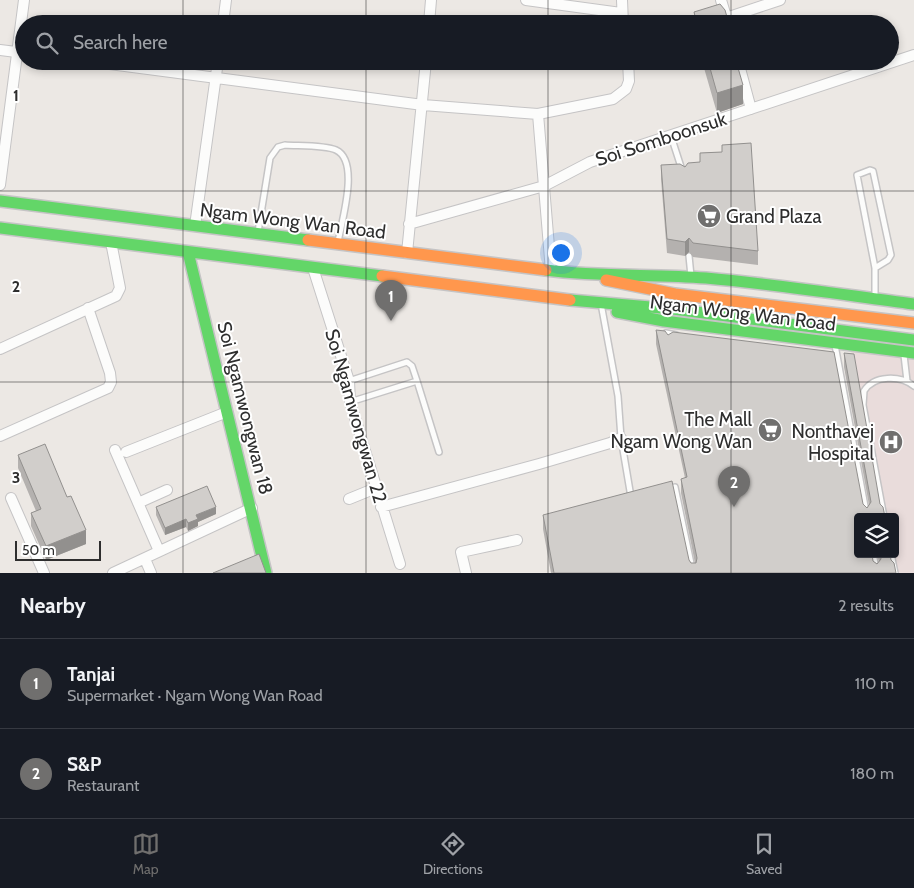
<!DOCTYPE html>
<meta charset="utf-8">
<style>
body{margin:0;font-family:Cabin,sans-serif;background:#242831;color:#f1f3f6}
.controls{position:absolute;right:15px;bottom:15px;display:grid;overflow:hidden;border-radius:5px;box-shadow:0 2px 8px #0003}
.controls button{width:45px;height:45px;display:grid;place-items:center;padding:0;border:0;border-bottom:1px solid #363941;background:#171b24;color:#f1f3f6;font:25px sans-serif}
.scale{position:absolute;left:15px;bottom:12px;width:86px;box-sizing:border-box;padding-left:5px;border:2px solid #2e2e2e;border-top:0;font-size:14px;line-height:18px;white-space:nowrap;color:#2e2e2e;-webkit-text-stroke:4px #fff;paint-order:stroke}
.you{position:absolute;left:560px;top:252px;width:18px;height:18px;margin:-12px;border:4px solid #fff;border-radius:50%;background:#1a73e8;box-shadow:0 0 0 8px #1a73e833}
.badge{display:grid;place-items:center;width:32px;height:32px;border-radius:50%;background:#706f6e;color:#fff;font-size:16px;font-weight:700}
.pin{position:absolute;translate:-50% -41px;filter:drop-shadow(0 1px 2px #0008)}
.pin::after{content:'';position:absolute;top:26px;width:18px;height:15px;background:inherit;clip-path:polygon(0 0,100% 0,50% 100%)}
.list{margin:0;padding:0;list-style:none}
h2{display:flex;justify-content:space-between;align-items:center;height:65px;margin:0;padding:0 20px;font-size:21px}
h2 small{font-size:16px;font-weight:400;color:#9ea1a6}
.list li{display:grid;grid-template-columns:32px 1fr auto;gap:15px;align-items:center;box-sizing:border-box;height:90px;padding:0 20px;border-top:1px solid #363941}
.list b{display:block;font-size:19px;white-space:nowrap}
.list p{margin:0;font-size:16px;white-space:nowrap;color:#9ea1a6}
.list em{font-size:16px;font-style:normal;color:#9ea1a6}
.icon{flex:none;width:28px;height:28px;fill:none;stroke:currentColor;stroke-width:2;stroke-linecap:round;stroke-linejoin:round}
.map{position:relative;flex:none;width:914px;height:573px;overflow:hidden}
.search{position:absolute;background:#171b24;box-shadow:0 2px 8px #0003;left:15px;right:15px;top:15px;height:55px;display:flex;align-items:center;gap:12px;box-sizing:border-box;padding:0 18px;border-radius:28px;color:#9ea1a6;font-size:19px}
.sheet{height:245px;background:#171b24}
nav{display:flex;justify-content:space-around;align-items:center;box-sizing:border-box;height:70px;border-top:1px solid #363941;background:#171b24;font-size:14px;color:#9ea1a6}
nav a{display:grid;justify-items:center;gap:2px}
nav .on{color:#706f6e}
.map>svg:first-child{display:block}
.medical{fill:#e9dcdb}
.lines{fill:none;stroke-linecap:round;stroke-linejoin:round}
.lane-casing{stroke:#c5c4c5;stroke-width:8}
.street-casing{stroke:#c5c4c5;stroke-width:12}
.fast-casing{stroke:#c5c4c5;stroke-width:14}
.slow-casing{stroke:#c5c4c5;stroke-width:14}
.lane{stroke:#fcfcfb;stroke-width:5}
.street{stroke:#fcfcfb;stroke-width:10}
.fast{stroke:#63d668;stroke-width:11}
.slow{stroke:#ff974d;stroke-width:11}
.wall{fill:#b4b1af}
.shaded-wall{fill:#92908e}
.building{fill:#d1cecb;stroke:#92908e}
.grid{fill:none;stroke:#2e2e2e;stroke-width:1;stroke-opacity:0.55}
.labels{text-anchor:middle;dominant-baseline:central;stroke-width:4;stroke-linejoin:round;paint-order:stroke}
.street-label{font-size:19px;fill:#2e2e2e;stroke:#fff}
.poi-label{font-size:19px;fill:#2e2e2e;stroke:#fff;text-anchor:end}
.grid-label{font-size:16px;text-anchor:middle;font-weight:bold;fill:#2e2e2e;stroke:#fff;stroke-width:4;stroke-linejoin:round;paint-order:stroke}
</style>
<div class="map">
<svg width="914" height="573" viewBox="0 0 914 573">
<rect width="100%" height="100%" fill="#ece8e4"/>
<path class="medical" d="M851,351L914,360V573H893L890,554H895V517H882Z"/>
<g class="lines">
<g class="lane-casing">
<path id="lane" d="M671,136L682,170
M258,232L270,158L278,147L285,145C298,146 325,145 336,150C360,161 342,220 338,242
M689,256L691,276
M875,296V268L857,175L870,170L873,171L891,255L888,260L875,268
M602,309L618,396L621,438L631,497L633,496
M666,333L676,335
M835,345L867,517
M904,355L907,381
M349,381L407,362L412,366L417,381L350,402
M417,381L439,452
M668,489L675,487L693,573
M884,517L863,405L864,391C874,375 900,375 914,386
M873,554L877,573
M891,554L895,573"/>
</g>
<g class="street-casing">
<path id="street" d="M526,0L621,13
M622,0L623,24
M721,0L727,20
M726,18L780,0
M223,24L226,0
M429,24L431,0
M0,50L24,53
M87,61L423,105L538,114L613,99L626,89L629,81L628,61
M738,61L751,109
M538,114L551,271
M0,185L24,0
M409,224L544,186L590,162L914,55
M195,226L218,61
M407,253L426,61
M313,268L349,381L350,402L400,564
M0,349L116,296L120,288L111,242
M0,436L108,388L111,382L110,373L88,308
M115,450L159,551
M126,452L227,412
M11,498L44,573
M349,499L376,488
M138,503L167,490
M381,507L539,464L610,443L621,438
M145,559L151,573
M113,573L252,508
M466,573L461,552L517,540"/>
</g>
<g class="fast-casing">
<path id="fast" d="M0,201L308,240
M0,228L382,276
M188,252L266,573
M546,270C599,277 652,274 706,278C775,284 845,295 914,304
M570,300L673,309L914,340
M617,312L664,321L914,353"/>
</g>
<g class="slow-casing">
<path id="slow" d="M308,240L546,270
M382,276L570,300
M606,280L675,294L914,323"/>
</g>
<use href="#lane" class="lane"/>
<use href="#street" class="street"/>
<use href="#fast" class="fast"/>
<use href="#slow" class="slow"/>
</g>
<path class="wall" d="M694,12L729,24H694Z
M702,61H736L743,104L717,113Z
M722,145L758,251V265L693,257L689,252L685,256L667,253L661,179V165L685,167L700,163V153L722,152Z
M656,330L668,335L867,508L869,505L844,367V353L880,504L858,517L873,561L877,564L879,562L877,554H889L891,560L896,573H551L543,529V515L689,560L691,563H695L681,493V479L685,478L656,344Z
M18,455L86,544L46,560L31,526V513L36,511L18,468Z
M156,507L216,514L198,522V526L188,531L186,527L165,535L156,515Z"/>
<path class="shaded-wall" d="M743,85V104L717,113V93Z
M689,238V252L685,256V242Z
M216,507V514L198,522V526L188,531V523L196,515Z
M186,519V527L165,535V528Z
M86,530V544L46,560V546Z"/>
<path class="building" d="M720,4L725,10L729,24H697L694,12Z
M708,61H736L743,85L717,93Z
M751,143L758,251L693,243L689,238L685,242L667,239L661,165L680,164L685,167L688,163L700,162V153L722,152V145Z
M656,330L665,331L668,335L673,332L834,352L863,504L867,508L871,502L844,353L854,354L880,504L883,507L885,517H858V554H872L873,561L877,564L881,559L880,554H890L891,560L894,563L896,573H554L543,515L672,481L689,560L691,563H696L697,558L681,479L687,477Z
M45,444L67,497L71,496L86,530L46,546L31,513L41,509L18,455Z
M207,486L216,507L196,515L198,519L188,523L186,519L165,528L156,507Z
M259,554L266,573H213Z"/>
<path class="grid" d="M183,0V24M366,0V24M548,0V24M731,0V24M183,61V573M366,61V573M548,61V573M731,61V573M0,191H914M0,382H914"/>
<defs>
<g id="supermarket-disc" transform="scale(1.25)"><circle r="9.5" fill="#706f6e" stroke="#fff"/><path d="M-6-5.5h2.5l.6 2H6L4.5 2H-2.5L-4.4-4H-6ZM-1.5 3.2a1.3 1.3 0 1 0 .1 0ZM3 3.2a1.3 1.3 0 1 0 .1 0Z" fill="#fff"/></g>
<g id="hospital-disc" transform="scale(1.25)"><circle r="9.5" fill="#706f6e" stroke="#fff"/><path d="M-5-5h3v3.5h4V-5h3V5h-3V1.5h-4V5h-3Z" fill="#fff"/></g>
</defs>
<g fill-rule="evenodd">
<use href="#supermarket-disc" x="709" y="216"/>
<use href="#supermarket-disc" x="770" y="430"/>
<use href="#hospital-disc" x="891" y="442"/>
</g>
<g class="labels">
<g class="street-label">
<text transform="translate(661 139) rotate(-18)">Soi Somboonsuk</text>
<text transform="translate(293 221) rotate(7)">Ngam Wong Wan Road</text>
<text transform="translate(743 313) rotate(7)">Ngam Wong Wan Road</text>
<text transform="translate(245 408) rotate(76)">Soi Ngamwongwan 18</text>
<text transform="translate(356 416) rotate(74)">Soi Ngamwongwan 22</text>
</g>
<g class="poi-label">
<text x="726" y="216" text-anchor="start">Grand Plaza</text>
<text x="752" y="419">The Mall<tspan x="752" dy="22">Ngam Wong Wan</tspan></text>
<text x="874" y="431">Nonthavej<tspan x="874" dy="22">Hospital</tspan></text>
</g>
</g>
<g class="grid-label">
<text x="16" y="101">1</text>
<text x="16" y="292">2</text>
<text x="16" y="483">3</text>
</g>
</svg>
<div class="controls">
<button><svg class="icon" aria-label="layers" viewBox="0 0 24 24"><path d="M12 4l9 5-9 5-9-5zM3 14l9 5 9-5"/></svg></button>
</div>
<div class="scale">50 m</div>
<div class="you"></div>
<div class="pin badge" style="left:391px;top:321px">1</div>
<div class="pin badge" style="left:734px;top:507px">2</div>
<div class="search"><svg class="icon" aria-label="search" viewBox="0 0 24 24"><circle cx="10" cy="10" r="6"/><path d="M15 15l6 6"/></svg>Search here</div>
</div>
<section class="sheet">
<h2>Nearby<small>2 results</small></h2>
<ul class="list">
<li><span class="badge">1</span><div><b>Tanjai</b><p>Supermarket · Ngam Wong Wan Road</p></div><em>110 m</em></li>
<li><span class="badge">2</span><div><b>S&amp;P</b><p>Restaurant</p></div><em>180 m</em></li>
</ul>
</section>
<nav>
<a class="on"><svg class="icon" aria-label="map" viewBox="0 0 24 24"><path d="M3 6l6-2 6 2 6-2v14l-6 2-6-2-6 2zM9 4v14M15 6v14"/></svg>Map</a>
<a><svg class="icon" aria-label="directions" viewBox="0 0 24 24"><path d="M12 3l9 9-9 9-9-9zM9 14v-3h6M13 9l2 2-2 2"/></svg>Directions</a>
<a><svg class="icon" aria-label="saved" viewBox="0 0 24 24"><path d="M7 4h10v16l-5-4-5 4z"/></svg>Saved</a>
</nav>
